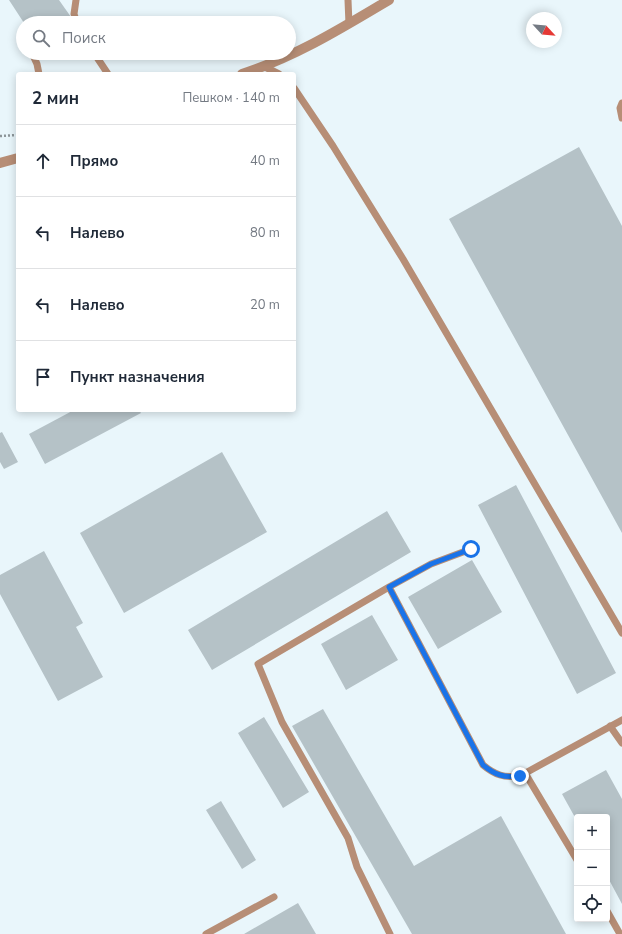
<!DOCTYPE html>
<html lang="ru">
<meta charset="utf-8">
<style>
body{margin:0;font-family:"Nunito Sans",sans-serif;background:#f2f2f3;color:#1f2937}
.controls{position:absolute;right:12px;bottom:12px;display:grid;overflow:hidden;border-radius:4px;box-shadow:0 2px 10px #0003}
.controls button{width:36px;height:36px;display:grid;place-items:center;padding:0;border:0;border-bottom:1px solid #e0e1e3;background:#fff;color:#1f2937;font:20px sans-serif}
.compass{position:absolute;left:526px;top:12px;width:36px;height:36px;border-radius:50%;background:#fff;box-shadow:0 2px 10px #0003;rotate:116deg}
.stop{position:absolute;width:12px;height:12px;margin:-9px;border:3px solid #1a73e8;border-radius:50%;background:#fff}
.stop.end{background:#1a73e8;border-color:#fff;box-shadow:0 1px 4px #0008}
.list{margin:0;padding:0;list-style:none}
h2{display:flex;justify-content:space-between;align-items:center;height:52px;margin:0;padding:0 16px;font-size:17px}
h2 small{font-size:13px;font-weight:400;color:#747a83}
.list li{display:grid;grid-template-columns:26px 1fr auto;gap:12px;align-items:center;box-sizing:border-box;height:72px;padding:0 16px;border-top:1px solid #e0e1e3}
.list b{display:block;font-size:15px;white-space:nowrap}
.list em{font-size:13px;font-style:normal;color:#747a83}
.icon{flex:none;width:22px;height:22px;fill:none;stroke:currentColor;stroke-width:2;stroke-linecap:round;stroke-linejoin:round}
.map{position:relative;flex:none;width:622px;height:934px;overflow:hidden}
.search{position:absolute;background:#fff;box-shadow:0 2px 10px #0003;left:16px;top:16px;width:280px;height:44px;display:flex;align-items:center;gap:10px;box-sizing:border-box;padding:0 14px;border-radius:22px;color:#747a83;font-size:15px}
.panel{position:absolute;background:#fff;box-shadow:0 2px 10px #0003;left:16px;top:72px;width:280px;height:340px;border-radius:4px}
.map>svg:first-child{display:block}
.building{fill:#b5c2c7}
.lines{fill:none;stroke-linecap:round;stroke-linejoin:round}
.path{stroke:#8c9599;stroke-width:2.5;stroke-dasharray:2 2;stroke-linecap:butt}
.service{stroke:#b78e76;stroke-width:7}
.minor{stroke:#b78e76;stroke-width:10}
.route{stroke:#1a73e8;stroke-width:5}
</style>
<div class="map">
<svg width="622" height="934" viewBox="0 0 622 934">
<rect width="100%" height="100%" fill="#e9f6fb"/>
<path class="building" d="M9,0H59L71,17L63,23H24Z
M579,147L622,226V533L449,219Z
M74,410H139L141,413L45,464L29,434Z
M2,432L18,462L4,469L0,462V433Z
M222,452L267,532L124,613L80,533Z
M516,485L616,673L577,694L478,505Z
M387,511L411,552L212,670L188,630Z
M44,551L83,623L76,627L103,677L58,701L0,594V575Z
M472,560L502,612L438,649L408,597Z
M372,615L398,660L346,690L321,644Z
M323,709L414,866L501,816L566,934H412L292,726Z
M264,717L309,792L283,808L238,733Z
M606,770L622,799V904L607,876V817H577V821L562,794Z
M221,801L256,860L242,869L206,810Z
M298,903L316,934H244Z"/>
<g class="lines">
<path class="path" d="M0,136L18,135"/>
<path class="service" d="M76,0L74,14L77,23
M348,0L349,24
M32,53L37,64L39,74
M94,53L108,74
M265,67L279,74
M294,88L333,146L403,259L622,633
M622,103L620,108L622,118
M389,587L431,564L471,549
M610,726L622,743
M525,773L577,860
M607,911L620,934
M206,934L274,897
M390,934L357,867L348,838L282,722L258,664L389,587L483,765C495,775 504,778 520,776L622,720"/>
<path class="minor" d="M242,74C295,57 342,28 389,0
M0,163L18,158"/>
</g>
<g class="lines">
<path class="route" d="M471,549L431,564L389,587L483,765C495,775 504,778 520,776"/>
</g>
</svg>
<div class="controls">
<button>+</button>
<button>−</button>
<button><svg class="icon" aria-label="locate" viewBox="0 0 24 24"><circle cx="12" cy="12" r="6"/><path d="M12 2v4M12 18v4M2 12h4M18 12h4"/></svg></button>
</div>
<svg class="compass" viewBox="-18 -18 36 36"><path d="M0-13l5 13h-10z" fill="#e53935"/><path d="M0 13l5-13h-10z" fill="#747a83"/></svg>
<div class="stop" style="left:471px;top:549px"></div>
<div class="stop end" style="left:520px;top:776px"></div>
<div class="search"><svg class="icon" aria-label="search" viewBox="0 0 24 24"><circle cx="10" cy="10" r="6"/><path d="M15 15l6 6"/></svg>Поиск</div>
<section class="panel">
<h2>2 мин<small>Пешком · 140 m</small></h2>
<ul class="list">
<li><svg class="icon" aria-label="ahead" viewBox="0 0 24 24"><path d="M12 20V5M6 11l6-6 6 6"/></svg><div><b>Прямо</b></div><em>40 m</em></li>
<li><svg class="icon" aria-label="left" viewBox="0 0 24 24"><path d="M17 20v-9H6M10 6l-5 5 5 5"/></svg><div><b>Налево</b></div><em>80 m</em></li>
<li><svg class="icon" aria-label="left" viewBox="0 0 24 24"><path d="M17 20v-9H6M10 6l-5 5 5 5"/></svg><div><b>Налево</b></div><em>20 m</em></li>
<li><svg class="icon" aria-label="arrive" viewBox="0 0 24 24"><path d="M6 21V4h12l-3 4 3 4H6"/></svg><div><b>Пункт назначения</b></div></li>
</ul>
</section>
</div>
